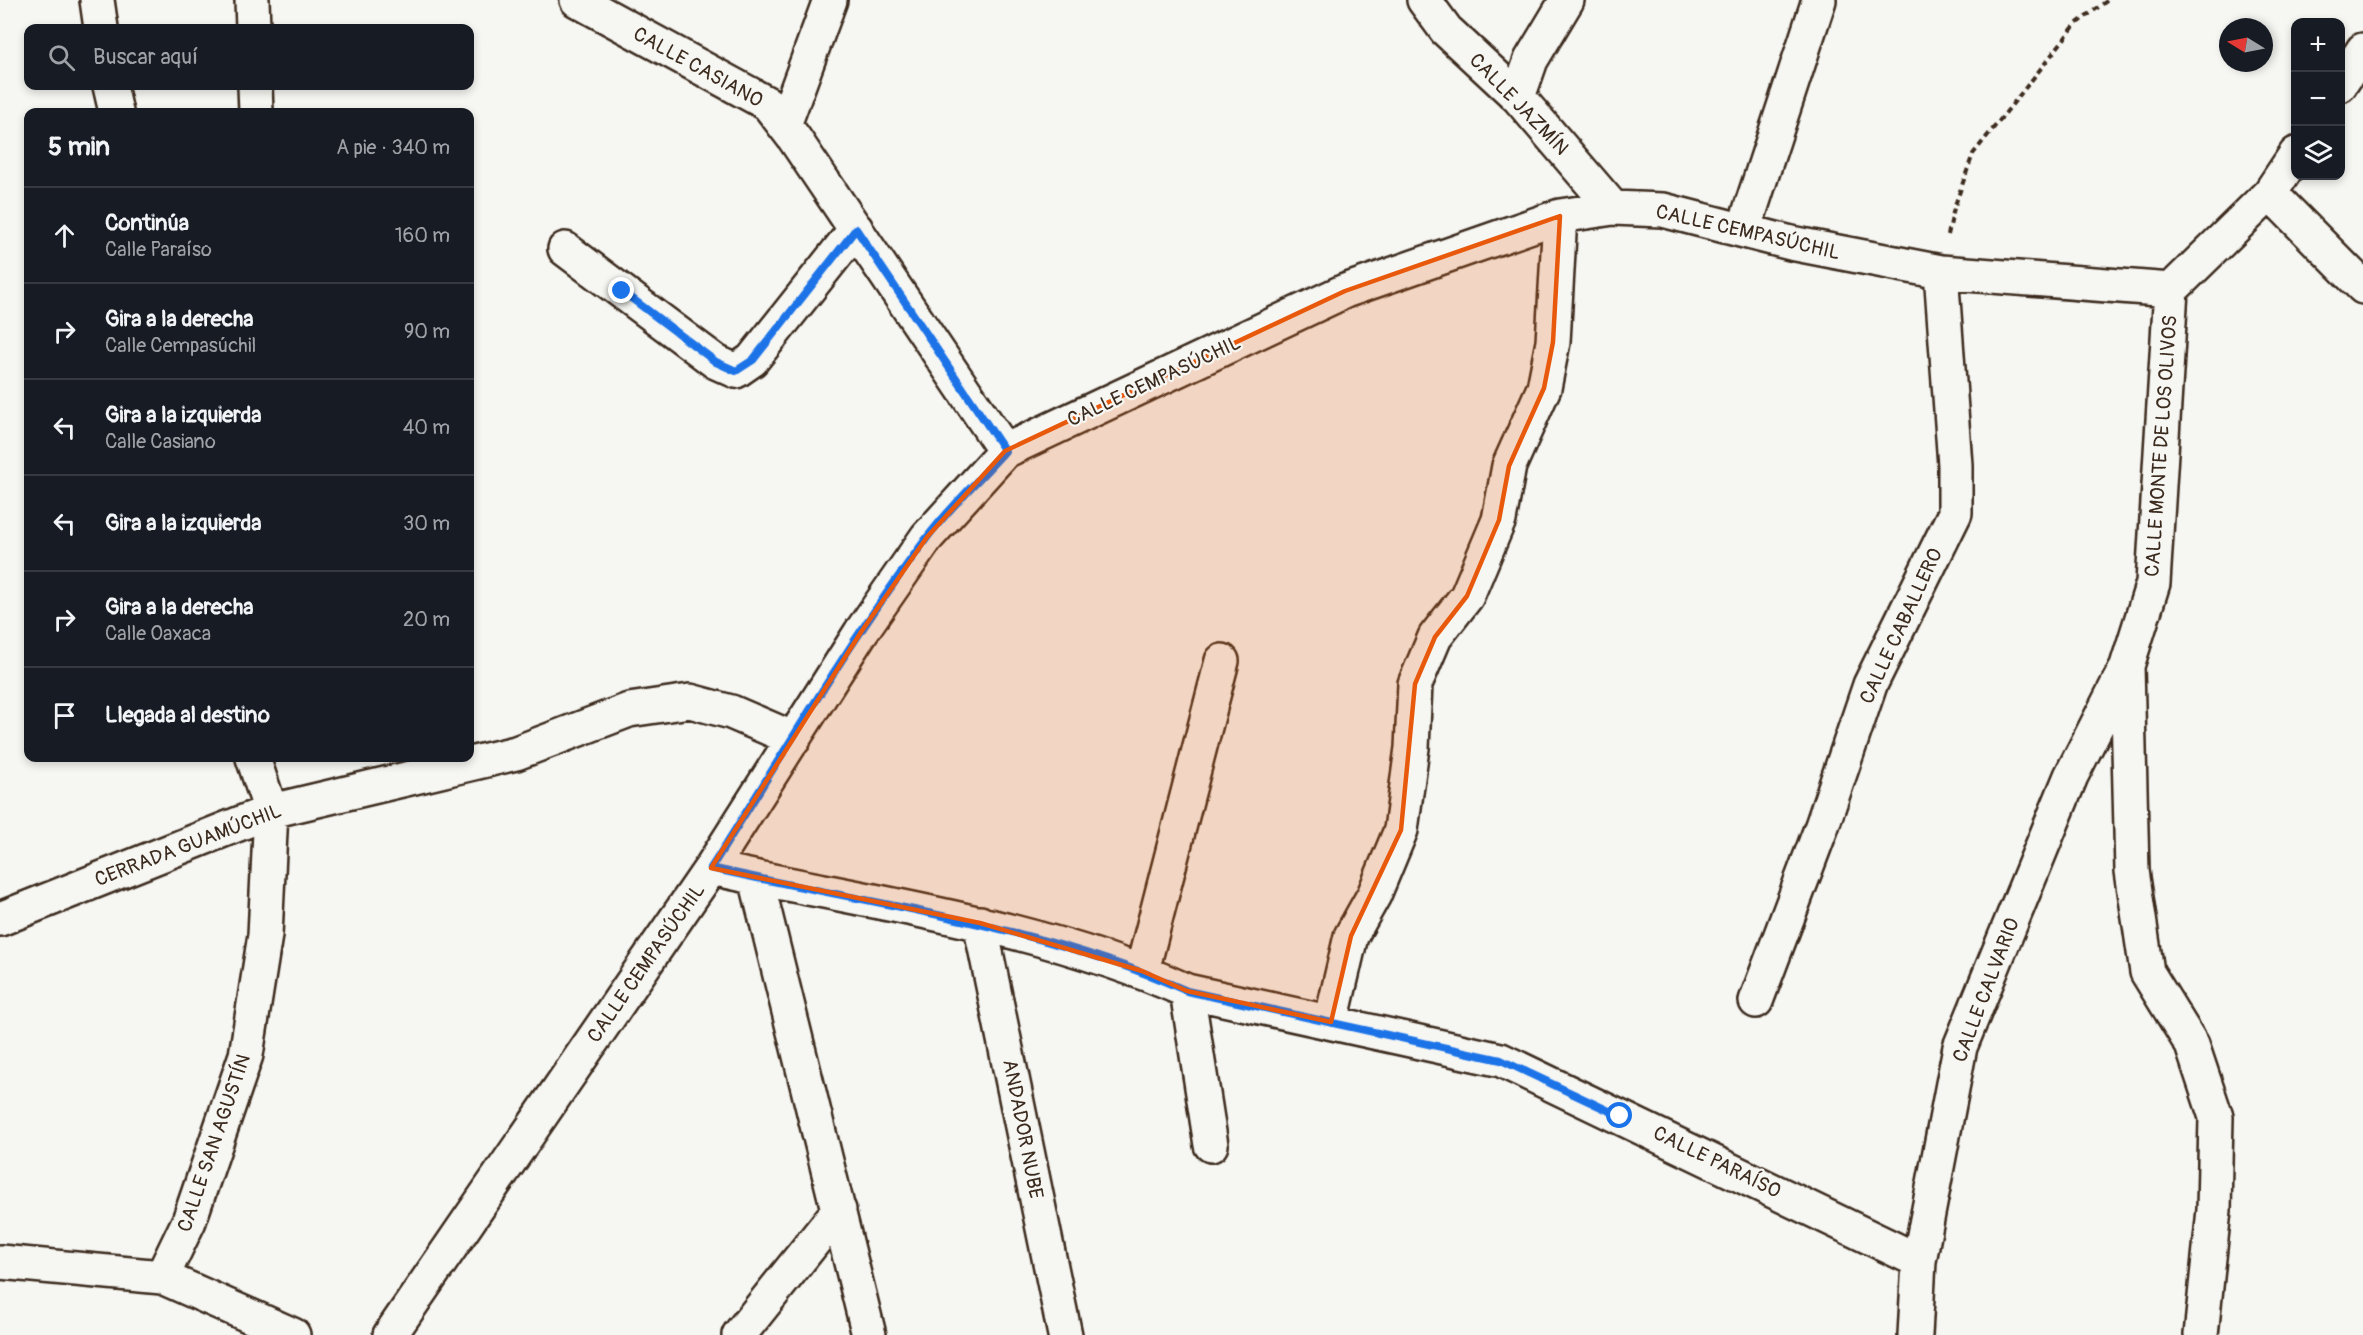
<!DOCTYPE html>
<html lang="es">
<meta charset="utf-8">
<style>
body{margin:0;font-family:Pangolin,sans-serif;background:#242831;color:#f1f3f6}
.controls{position:absolute;right:18px;top:18px;display:grid;overflow:hidden;border-radius:12px;box-shadow:0 3px 9px #0003}
.controls button{width:54px;height:54px;display:grid;place-items:center;padding:0;border:0;border-bottom:2px solid #363941;background:#171b24;color:#f1f3f6;font:30px sans-serif}
.compass{position:absolute;left:2219px;top:18px;width:54px;height:54px;border-radius:50%;background:#171b24;box-shadow:0 3px 9px #0003;rotate:280deg}
.stop{position:absolute;width:18px;height:18px;margin:-14px;border:4px solid #1a73e8;border-radius:50%;background:#fff}
.stop.end{background:#1a73e8;border-color:#fff;box-shadow:0 2px 6px #0008}
.list{margin:0;padding:0;list-style:none}
h2{display:flex;justify-content:space-between;align-items:center;height:78px;margin:0;padding:0 24px;font-size:26px}
h2 small{font-size:20px;font-weight:400;color:#9ea1a6}
.list li{display:grid;grid-template-columns:39px 1fr auto;gap:18px;align-items:center;box-sizing:border-box;height:96px;padding:0 24px;border-top:2px solid #363941}
.list b{display:block;font-size:22px;white-space:nowrap}
.list p{margin:0;font-size:20px;white-space:nowrap;color:#9ea1a6}
.list em{font-size:20px;font-style:normal;color:#9ea1a6}
.icon{flex:none;width:33px;height:33px;fill:none;stroke:currentColor;stroke-width:2;stroke-linecap:round;stroke-linejoin:round}
.map{position:relative;flex:none;width:2363px;height:1335px;overflow:hidden}
.search{position:absolute;background:#171b24;box-shadow:0 3px 9px #0003;left:24px;top:24px;width:450px;height:66px;display:flex;align-items:center;gap:15px;box-sizing:border-box;padding:0 21px;border-radius:12px;color:#9ea1a6;font-size:22px}
.panel{position:absolute;background:#171b24;box-shadow:0 3px 9px #0003;left:24px;top:108px;width:450px;height:654px;border-radius:12px}
.map>svg:first-child{display:block}
.lines{fill:none;stroke-linecap:round;stroke-linejoin:round}
.minor-casing{stroke:#3b2a1e;stroke-width:38}
.path{stroke:#3b2a1e;stroke-width:4;stroke-dasharray:6 4.5;stroke-linecap:butt}
.minor{stroke:#f6f6f2;stroke-width:33}
.route{stroke:#1a73e8;stroke-width:8}
.marked{fill:#e8590c;fill-opacity:0.2;stroke:#e8590c;stroke-width:4.5;stroke-linejoin:round}
.labels{text-anchor:middle;dominant-baseline:central;stroke-width:4.5;stroke-linejoin:round;paint-order:stroke}
.street-label{font-size:20px;fill:#3b2a1e;stroke:#f6f6f2}
</style>
<div class="map">
<svg width="2363" height="1335" viewBox="0 0 2363 1335">
<rect width="100%" height="100%" fill="#f6f6f2"/>
<filter id="ink" filterUnits="userSpaceOnUse"><feTurbulence type="fractalNoise" baseFrequency=".0167" numOctaves="2"/><feDisplacementMap in="SourceGraphic" scale="12" xChannelSelector="R" yChannelSelector="G"/><feConvolveMatrix kernelMatrix="1 2 1 2 8 2 1 2 1" color-interpolation-filters="sRGB"/></filter>
<g filter="url(#ink)">
<g class="lines">
<g class="minor-casing">
<path id="minor" d="M97,0L101,28
M252,0L253,28
M577,0L768,104L794,138L1005,451
M1424,0L1446,30L1518,97L1613,208
M2340,85L2363,50
M110,86L116,112
M255,86L256,112
M1518,97L1531,60L1567,0
M784,125L830,0
M2270,193L2363,287
M1744,229L1819,0
M565,249L716,362L736,371L752,360L856,229
M2171,290L2153,583L2127,666L2132,871L2147,972L2192,1045L2216,1117L2214,1210L2201,1335
M711,868C870,903 1038,924 1187,991L1501,1060L1919,1261
M756,878L869,1335
M0,919L271,811L516,753L629,710L690,701L731,712L794,739
M980,923L1065,1335
M1142,971L1222,661
M1187,991L1211,1145
M1756,1001L1822,826L1870,685L1955,513V465L1941,272
M1331,1022L1351,936L1374,895L1401,830L1412,748L1415,684L1435,637L1467,596L1499,520L1509,466L1544,388L1553,342L1560,216
M0,1262L162,1277L293,1335
M162,1277L189,1221L246,1055L265,935L271,811L253,758
M390,1335L711,868L861,632L927,537L1005,451L1345,291L1560,216L1613,208L1663,210L1791,243L1941,272L2171,290L2270,193L2296,154
M739,1335L839,1210
M1915,1335L1919,1261L1960,1047L2071,776L2125,670"/>
</g>
<path class="path" d="M1948,235L1954,208L1973,154L2076,24L2108,0"/>
<use href="#minor" class="minor"/>
</g>
</g>
<g class="lines" filter="url(#ink)">
<path class="route" d="M622,291L716,362L736,371L753,360L856,229L1005,451C979,480 949,508 926,539C847,644 781,758 711,868C870,904 1037,924 1187,991L1501,1060L1620,1116"/>
</g>
<path class="marked" d="M1560,216L1553,342L1544,388L1509,466L1499,520L1467,596L1435,637L1415,684L1401,830L1351,936L1331,1022L1187,991L1142,971L980,923L711,868L861,632L927,537L1005,451L1345,291Z"/>
<g class="labels">
<g class="street-label">
<text transform="translate(698 67) rotate(29)">CALLE CASIANO</text>
<text transform="translate(1519 104) rotate(46)">CALLE JAZMÍN</text>
<text transform="translate(1748 232) rotate(13)">CALLE CEMPASÚCHIL</text>
<text transform="translate(1154 381) rotate(-25)">CALLE CEMPASÚCHIL</text>
<text transform="translate(2161 446) rotate(-86)">CALLE MONTE DE LOS OLIVOS</text>
<text transform="translate(1901 626) rotate(-65)">CALLE CABALLERO</text>
<text transform="translate(188 845) rotate(-21)">CERRADA GUAMÚCHIL</text>
<text transform="translate(646 963) rotate(-55)">CALLE CEMPASÚCHIL</text>
<text transform="translate(1986 990) rotate(-69)">CALLE CALVARIO</text>
<text transform="translate(1023 1129) rotate(79)">ANDADOR NUBE</text>
<text transform="translate(214 1143) rotate(-71)">CALLE SAN AGUSTÍN</text>
<text transform="translate(1717 1162) rotate(26)">CALLE PARAÍSO</text>
</g>
</g>
</svg>
<div class="controls">
<button>+</button>
<button>−</button>
<button><svg class="icon" aria-label="layers" viewBox="0 0 24 24"><path d="M12 4l9 5-9 5-9-5zM3 14l9 5 9-5"/></svg></button>
</div>
<svg class="compass" viewBox="-18 -18 36 36"><path d="M0-13l5 13h-10z" fill="#e53935"/><path d="M0 13l5-13h-10z" fill="#9ea1a6"/></svg>
<div class="stop" style="left:1620px;top:1116px"></div>
<div class="stop end" style="left:622px;top:291px"></div>
<div class="search"><svg class="icon" aria-label="search" viewBox="0 0 24 24"><circle cx="10" cy="10" r="6"/><path d="M15 15l6 6"/></svg>Buscar aquí</div>
<section class="panel">
<h2>5 min<small>A pie · 340 m</small></h2>
<ul class="list">
<li><svg class="icon" aria-label="ahead" viewBox="0 0 24 24"><path d="M12 20V5M6 11l6-6 6 6"/></svg><div><b>Continúa</b><p>Calle Paraíso</p></div><em>160 m</em></li>
<li><svg class="icon" aria-label="right" viewBox="0 0 24 24"><path d="M7 20v-9h11M14 6l5 5-5 5"/></svg><div><b>Gira a la derecha</b><p>Calle Cempasúchil</p></div><em>90 m</em></li>
<li><svg class="icon" aria-label="left" viewBox="0 0 24 24"><path d="M17 20v-9H6M10 6l-5 5 5 5"/></svg><div><b>Gira a la izquierda</b><p>Calle Casiano</p></div><em>40 m</em></li>
<li><svg class="icon" aria-label="left" viewBox="0 0 24 24"><path d="M17 20v-9H6M10 6l-5 5 5 5"/></svg><div><b>Gira a la izquierda</b></div><em>30 m</em></li>
<li><svg class="icon" aria-label="right" viewBox="0 0 24 24"><path d="M7 20v-9h11M14 6l5 5-5 5"/></svg><div><b>Gira a la derecha</b><p>Calle Oaxaca</p></div><em>20 m</em></li>
<li><svg class="icon" aria-label="arrive" viewBox="0 0 24 24"><path d="M6 21V4h12l-3 4 3 4H6"/></svg><div><b>Llegada al destino</b></div></li>
</ul>
</section>
</div>
